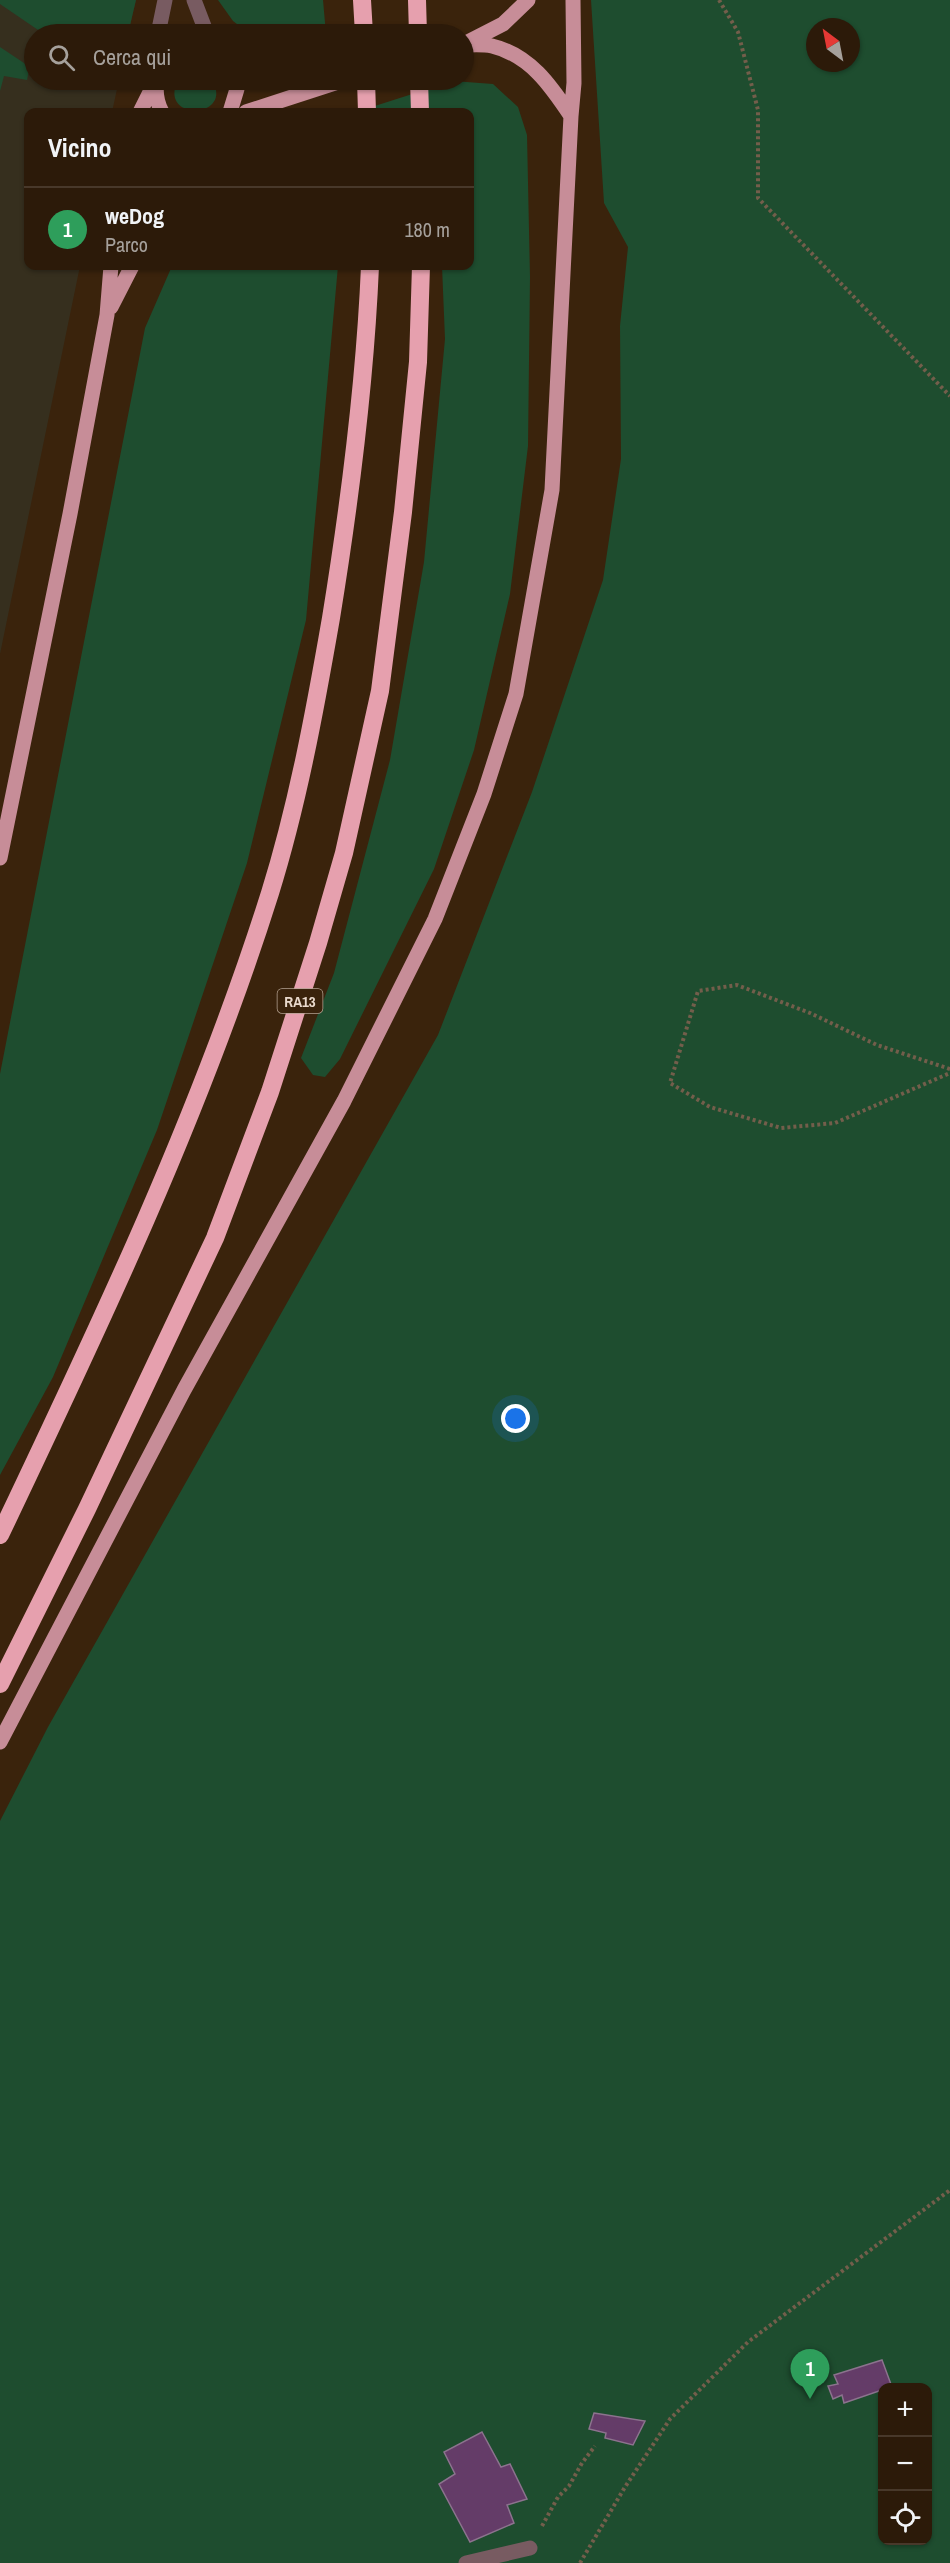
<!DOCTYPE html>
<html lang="it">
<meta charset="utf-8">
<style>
body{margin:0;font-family:"Archivo Narrow",sans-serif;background:#382717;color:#f1f3f6}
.controls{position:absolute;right:18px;bottom:18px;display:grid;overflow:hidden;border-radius:12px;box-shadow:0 2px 4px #0004}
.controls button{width:54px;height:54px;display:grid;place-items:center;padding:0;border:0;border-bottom:2px solid #48382a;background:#2c1a09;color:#f1f3f6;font:30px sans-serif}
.compass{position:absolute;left:806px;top:18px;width:54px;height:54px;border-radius:50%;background:#2c1a09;box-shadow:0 2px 4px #0004;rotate:328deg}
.you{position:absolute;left:516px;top:1419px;width:21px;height:21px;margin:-15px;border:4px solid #fff;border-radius:50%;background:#1a73e8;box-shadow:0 0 0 9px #1a73e833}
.badge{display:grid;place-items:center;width:39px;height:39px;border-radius:50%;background:#0b8043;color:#fff;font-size:20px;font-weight:700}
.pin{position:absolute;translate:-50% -50px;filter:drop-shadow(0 2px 3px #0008)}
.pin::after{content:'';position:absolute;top:32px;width:21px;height:18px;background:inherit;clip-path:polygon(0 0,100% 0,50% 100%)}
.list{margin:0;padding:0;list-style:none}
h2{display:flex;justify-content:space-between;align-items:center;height:78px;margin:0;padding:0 24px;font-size:26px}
h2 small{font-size:20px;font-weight:400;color:#a6a19c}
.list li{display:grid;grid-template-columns:39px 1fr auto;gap:18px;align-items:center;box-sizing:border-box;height:84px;padding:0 24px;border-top:2px solid #48382a}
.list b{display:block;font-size:22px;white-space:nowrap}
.list p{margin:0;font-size:20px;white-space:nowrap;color:#a6a19c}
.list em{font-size:20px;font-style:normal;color:#a6a19c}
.icon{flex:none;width:33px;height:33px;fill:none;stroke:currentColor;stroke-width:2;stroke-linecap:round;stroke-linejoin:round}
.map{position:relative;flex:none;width:950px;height:2563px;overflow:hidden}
.search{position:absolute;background:#2c1a09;box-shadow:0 2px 4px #0004;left:24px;top:24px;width:450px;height:66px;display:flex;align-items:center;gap:15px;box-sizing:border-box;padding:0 21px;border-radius:33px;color:#a6a19c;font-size:22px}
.panel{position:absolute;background:#2c1a09;box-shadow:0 2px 4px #0004;left:24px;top:108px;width:450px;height:162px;border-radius:12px}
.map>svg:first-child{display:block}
.commercial{fill:#362f1e}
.green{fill:#1e4d2f;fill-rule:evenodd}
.building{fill:#643c68;stroke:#8c738e;stroke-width:1.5}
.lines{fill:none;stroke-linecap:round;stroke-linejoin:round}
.path{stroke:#735e4b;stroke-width:4;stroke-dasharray:3 3;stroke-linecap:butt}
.minor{stroke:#785b61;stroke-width:15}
.major{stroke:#c78d98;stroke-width:15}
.highway{stroke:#e6a0ae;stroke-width:18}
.labels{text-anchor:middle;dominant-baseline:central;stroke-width:5;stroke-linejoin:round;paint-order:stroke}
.shield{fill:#3a230c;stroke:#b4a292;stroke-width:1.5}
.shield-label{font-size:15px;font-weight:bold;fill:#e9d9cc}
</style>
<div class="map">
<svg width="950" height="2563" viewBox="0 0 950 2563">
<rect width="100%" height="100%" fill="#3a230c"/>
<path class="commercial" d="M0,0H136L128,34H34V80H119L112,112H28V266H80L0,654Z"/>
<path class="green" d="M0,0H136L128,34H44L0,4Z
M218,0H323L326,34H250L233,21Z
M591,0H950V2563H0V1821L48,1727L438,1035L532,792L603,580L621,459L620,326L628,247L604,203ZM815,27H851V63H815ZM882,2388H928V2540H882Z
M0,47L24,63L29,70L27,80L4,76L0,91Z
M178,80H212C235,119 157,122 178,80Z
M453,81L493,84L518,107L527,135L530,277L528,446L510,594L474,750L434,869L340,1059L325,1077L313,1075L301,1058L334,973L390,760L424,562L445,339L442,266H470V112H356Z
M172,266H338L306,620L247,863L157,1130L53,1377L0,1475V1074L145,328Z"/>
<path class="building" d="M882,2360L892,2387L882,2388V2390L844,2403L842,2395L833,2399L828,2386L838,2384L834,2375Z
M594,2413L645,2421L633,2445L605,2438L606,2433L589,2429Z
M482,2432L501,2467L510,2464L527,2499L507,2505L514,2523L470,2542L439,2484L455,2474L444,2452Z"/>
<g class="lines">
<path class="path" d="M719,0L738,32L758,110V198L950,396
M950,1069L877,1045L810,1013L737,985L698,991L670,1083L710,1107L781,1128L835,1123L950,1073
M542,2526L558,2497L569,2486L582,2463L595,2446
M580,2563L625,2487L670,2419L748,2342L950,2190"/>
<path class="minor" d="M194,0L207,34
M158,34L165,0
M466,2563L530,2548"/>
<path class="major" d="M464,44L503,24L528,0
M157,80C155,92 156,101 162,112
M140,112L156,80
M230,112L237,89L235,80
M246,112L344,80
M571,116L574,83L573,0
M111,307L132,266
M0,858L70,514L107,315L111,266
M0,1742L184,1390L344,1101L435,919L484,794L516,694L552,490L571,116C551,86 530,55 492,46C483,44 472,45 464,45"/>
<path class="highway" d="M362,0L364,34
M417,0L418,34
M366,80L367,112
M419,80L420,112
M0,1535C100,1325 200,1115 270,893C298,803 315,710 331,618C350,501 365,384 370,266
M0,1684L87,1509L215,1238L270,1092L318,943L344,853L380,691L403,512L418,362L421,266"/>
</g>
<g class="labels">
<rect class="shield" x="277.5" y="989" width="45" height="24" rx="4.5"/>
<g class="shield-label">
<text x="300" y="1001">RA13</text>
</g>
</g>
</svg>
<div class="controls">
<button>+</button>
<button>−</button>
<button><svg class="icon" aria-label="locate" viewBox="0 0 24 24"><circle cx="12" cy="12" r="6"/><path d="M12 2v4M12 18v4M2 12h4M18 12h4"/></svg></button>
</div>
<svg class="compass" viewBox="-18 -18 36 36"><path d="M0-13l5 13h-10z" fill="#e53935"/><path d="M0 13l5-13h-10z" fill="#a6a19c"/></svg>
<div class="you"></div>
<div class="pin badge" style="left:810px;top:2399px;background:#2e9e5b">1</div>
<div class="search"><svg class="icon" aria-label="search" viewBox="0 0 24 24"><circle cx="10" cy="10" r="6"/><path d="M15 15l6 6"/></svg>Cerca qui</div>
<section class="panel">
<h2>Vicino<small></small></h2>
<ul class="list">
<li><span class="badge" style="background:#2e9e5b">1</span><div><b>weDog</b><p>Parco</p></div><em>180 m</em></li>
</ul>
</section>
</div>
